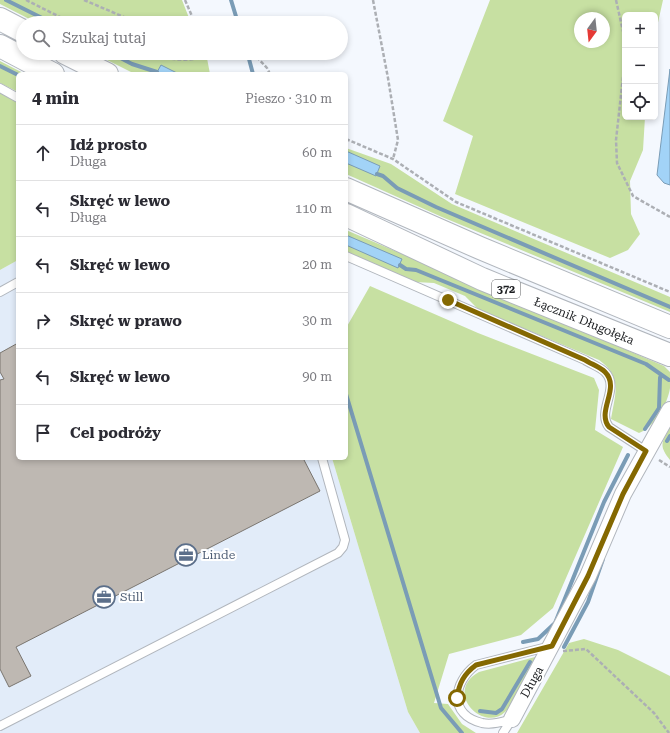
<!DOCTYPE html>
<html lang="pl">
<meta charset="utf-8">
<style>
body{margin:0;font-family:"Roboto Serif",serif;background:#f2f2f3;color:#2b2b33}
.controls{position:absolute;right:12px;top:12px;display:grid;overflow:hidden;border-radius:6px;box-shadow:0 2px 6px #0003}
.controls button{width:36px;height:36px;display:grid;place-items:center;padding:0;border:0;border-bottom:1px solid #e1e1e2;background:#fff;color:#2b2b33;font:20px sans-serif}
.compass{position:absolute;left:574px;top:12px;width:36px;height:36px;border-radius:50%;background:#fff;box-shadow:0 2px 6px #0003;rotate:195deg}
.stop{position:absolute;width:12px;height:12px;margin:-9px;border:3px solid #846801;border-radius:50%;background:#fff}
.stop.end{background:#846801;border-color:#fff;box-shadow:0 1px 4px #0008}
.list{margin:0;padding:0;list-style:none}
h2{display:flex;justify-content:space-between;align-items:center;height:52px;margin:0;padding:0 16px;font-size:17px}
h2 small{font-size:13px;font-weight:400;color:#7c7c81}
.list li{display:grid;grid-template-columns:26px 1fr auto;gap:12px;align-items:center;box-sizing:border-box;height:56px;padding:0 16px;border-top:1px solid #e1e1e2}
.list b{display:block;font-size:15px;white-space:nowrap}
.list p{margin:0;font-size:13px;white-space:nowrap;color:#7c7c81}
.list em{font-size:13px;font-style:normal;color:#7c7c81}
.icon{flex:none;width:22px;height:22px;fill:none;stroke:currentColor;stroke-width:2;stroke-linecap:round;stroke-linejoin:round}
.map{position:relative;flex:none;width:670px;height:733px;overflow:hidden}
.search{position:absolute;background:#fff;box-shadow:0 2px 6px #0003;left:16px;top:16px;width:332px;height:44px;display:flex;align-items:center;gap:10px;box-sizing:border-box;padding:0 14px;border-radius:22px;color:#7c7c81;font-size:15px}
.panel{position:absolute;background:#fff;box-shadow:0 2px 6px #0003;left:16px;top:72px;width:332px;height:388px;border-radius:6px}
.map>svg:first-child{display:block}
.built{fill:#e2ecf9}
.green{fill:#c7e0a2;fill-rule:evenodd}
.water{fill:#a2d3f7;stroke:#7a9cb6}
.lines{fill:none;stroke-linecap:round;stroke-linejoin:round}
.stream{stroke:#7a9cb6;stroke-width:4}
.building{fill:#beb8b2;stroke:#7a756f}
.service-casing{stroke:#b1b6bd;stroke-width:10}
.minor-casing{stroke:#b1b6bd;stroke-width:18}
.primary-casing{stroke:#b1b6bd;stroke-width:24}
.path{stroke:#acafb4;stroke-width:2.5;stroke-dasharray:4 2;stroke-linecap:butt}
.service{stroke:#fff;stroke-width:8}
.minor{stroke:#fff;stroke-width:16}
.primary{stroke:#fff;stroke-width:22}
.route{stroke:#846801;stroke-width:5}
.labels{text-anchor:middle;dominant-baseline:central;stroke-width:4;stroke-linejoin:round;paint-order:stroke}
.shield{fill:#fff;stroke:#5f6163;stroke-width:1}
.shield-label{font-size:11px;font-weight:bold;fill:#1b1d20}
.street-label{font-size:12px;fill:#1b1d20;stroke:#fff}
.service-label{font-size:12px;fill:#4e5e75;stroke:#fff;text-anchor:start}
</style>
<div class="map">
<svg width="670" height="733" viewBox="0 0 670 733">
<rect width="100%" height="100%" fill="#f4f8fe"/>
<path class="built" d="M18,260V458H332L408,712L420,733H0V270Z"/>
<path class="green" d="M0,0H182L191,23H37L0,4Z
M490,0H663L655,36V15H625V117H645L643,150L630,181L631,214L640,234L628,250L610,258L455,194L473,136L443,121ZM580,18H604V42H580Z
M93,53H206L210,74H135Z
M0,61L25,74H18V92L0,83Z
M0,93L18,103V260L0,270Z
M346,148L391,164L452,204L670,297V312L442,217L346,174Z
M346,230L664,366L670,372C670,377 670,382 670,388C668,403 654,428 639,433L611,419C615,394 623,377 599,360L478,309L465,296L434,283L415,282L346,252Z
M370,286L478,333L594,378L599,390L595,430L623,447L553,608L521,635L449,654L434,703L448,704L462,724L476,733H420L408,712L332,458H346V328Z
M670,428V460C659,446 661,443 670,428Z
M584,639L618,650L670,676V733H517L569,643Z
M535,657L536,658C527,675 519,698 505,712C483,733 443,692 479,672Z"/>
<path class="water" d="M161,65L179,74H156Z
M670,69V185L664,183L657,175Z
M346,151L380,166L376,176L346,163Z
M346,235L402,259L398,268L346,245Z"/>
<g class="lines">
<path class="stream" d="M6,0L52,23
M231,0L238,23
M111,53L132,64L157,72
M249,59L253,74
M0,66L18,75
M377,174L383,176L397,188L436,207L670,307
M400,265L406,269L416,270L646,364L669,380
M346,394L441,708L462,733
M645,429L659,408L660,378L661,375
M667,441L670,436
M523,642L538,639L555,623L604,502L628,455
M564,647L588,602L603,559
M480,711L496,713L502,709L530,662"/>
</g>
<path class="building" d="M18,343V458H303L320,491L16,647L31,676L9,687L0,669V380L4,379L0,372V353Z"/>
<g class="lines">
<g class="service-casing">
<path id="service" d="M0,88L18,98
M346,256L585,360C591,364 600,367 605,372C621,388 596,411 609,427L646,451
M0,292L18,282
M512,719C502,722 492,725 482,723C448,715 453,682 476,665L551,646
M0,726L338,553L343,547L345,540L322,458
M503,733L512,719"/>
</g>
<g class="minor-casing">
<path id="minor" d="M512,719L588,576L623,494L670,410"/>
</g>
<g class="primary-casing">
<path id="primary" d="M0,19L23,31
M0,46L53,74
M65,53L107,74
M346,189L480,248L670,327
M346,215L482,279L670,355"/>
</g>
<path class="path" d="M26,0L72,23
M84,0L138,23
M185,0L195,23
M373,0L388,78L398,140L393,159
M616,0L625,40
M142,53C163,58 191,65 211,53
M234,53L254,54L267,68L270,74
M625,59L616,140L617,163L633,196L670,217
M346,139L393,159L456,202L670,292
M659,460L670,467
M563,651L586,649L654,713L669,733"/>
<use href="#service" class="service"/>
<use href="#minor" class="minor"/>
<use href="#primary" class="primary"/>
</g>
<g class="lines">
<path class="route" d="M448,300L585,360C591,364 600,367 605,372C621,388 596,411 609,427L646,451L623,494L588,576L552,646L476,665C464,674 459,683 457,698"/>
</g>
<defs>
<g id="office-ring" transform="scale(1.15)"><circle r="9.5" fill="#fff" stroke="#5c6f8a" stroke-width="1.5"/><path d="M-6-3h4V-5.5h4V-3h4V5H-6ZM-1-4.5V-3h2v-1.5ZM-6 0V1H6V0Z" fill="#5c6f8a"/></g>
</defs>
<g fill-rule="evenodd">
<use href="#office-ring" x="186" y="555"/>
<use href="#office-ring" x="104" y="597"/>
</g>
<g class="labels">
<rect class="shield" x="492" y="280" width="28" height="18" rx="3"/>
<g class="shield-label">
<text x="506" y="289">372</text>
</g>
<g class="street-label">
<text transform="translate(584 321) rotate(22)">Łącznik Długołęka</text>
<text transform="translate(532 682) rotate(-61)">Długa</text>
</g>
<g class="service-label">
<text x="202" y="555">Linde</text>
<text x="120" y="597">Still</text>
</g>
</g>
</svg>
<div class="controls">
<button>+</button>
<button>−</button>
<button><svg class="icon" aria-label="locate" viewBox="0 0 24 24"><circle cx="12" cy="12" r="6"/><path d="M12 2v4M12 18v4M2 12h4M18 12h4"/></svg></button>
</div>
<svg class="compass" viewBox="-18 -18 36 36"><path d="M0-13l5 13h-10z" fill="#e53935"/><path d="M0 13l5-13h-10z" fill="#7c7c81"/></svg>
<div class="stop" style="left:457px;top:698px"></div>
<div class="stop end" style="left:448px;top:300px"></div>
<div class="search"><svg class="icon" aria-label="search" viewBox="0 0 24 24"><circle cx="10" cy="10" r="6"/><path d="M15 15l6 6"/></svg>Szukaj tutaj</div>
<section class="panel">
<h2>4 min<small>Pieszo · 310 m</small></h2>
<ul class="list">
<li><svg class="icon" aria-label="ahead" viewBox="0 0 24 24"><path d="M12 20V5M6 11l6-6 6 6"/></svg><div><b>Idź prosto</b><p>Długa</p></div><em>60 m</em></li>
<li><svg class="icon" aria-label="left" viewBox="0 0 24 24"><path d="M17 20v-9H6M10 6l-5 5 5 5"/></svg><div><b>Skręć w lewo</b><p>Długa</p></div><em>110 m</em></li>
<li><svg class="icon" aria-label="left" viewBox="0 0 24 24"><path d="M17 20v-9H6M10 6l-5 5 5 5"/></svg><div><b>Skręć w lewo</b></div><em>20 m</em></li>
<li><svg class="icon" aria-label="right" viewBox="0 0 24 24"><path d="M7 20v-9h11M14 6l5 5-5 5"/></svg><div><b>Skręć w prawo</b></div><em>30 m</em></li>
<li><svg class="icon" aria-label="left" viewBox="0 0 24 24"><path d="M17 20v-9H6M10 6l-5 5 5 5"/></svg><div><b>Skręć w lewo</b></div><em>90 m</em></li>
<li><svg class="icon" aria-label="arrive" viewBox="0 0 24 24"><path d="M6 21V4h12l-3 4 3 4H6"/></svg><div><b>Cel podróży</b></div></li>
</ul>
</section>
</div>
